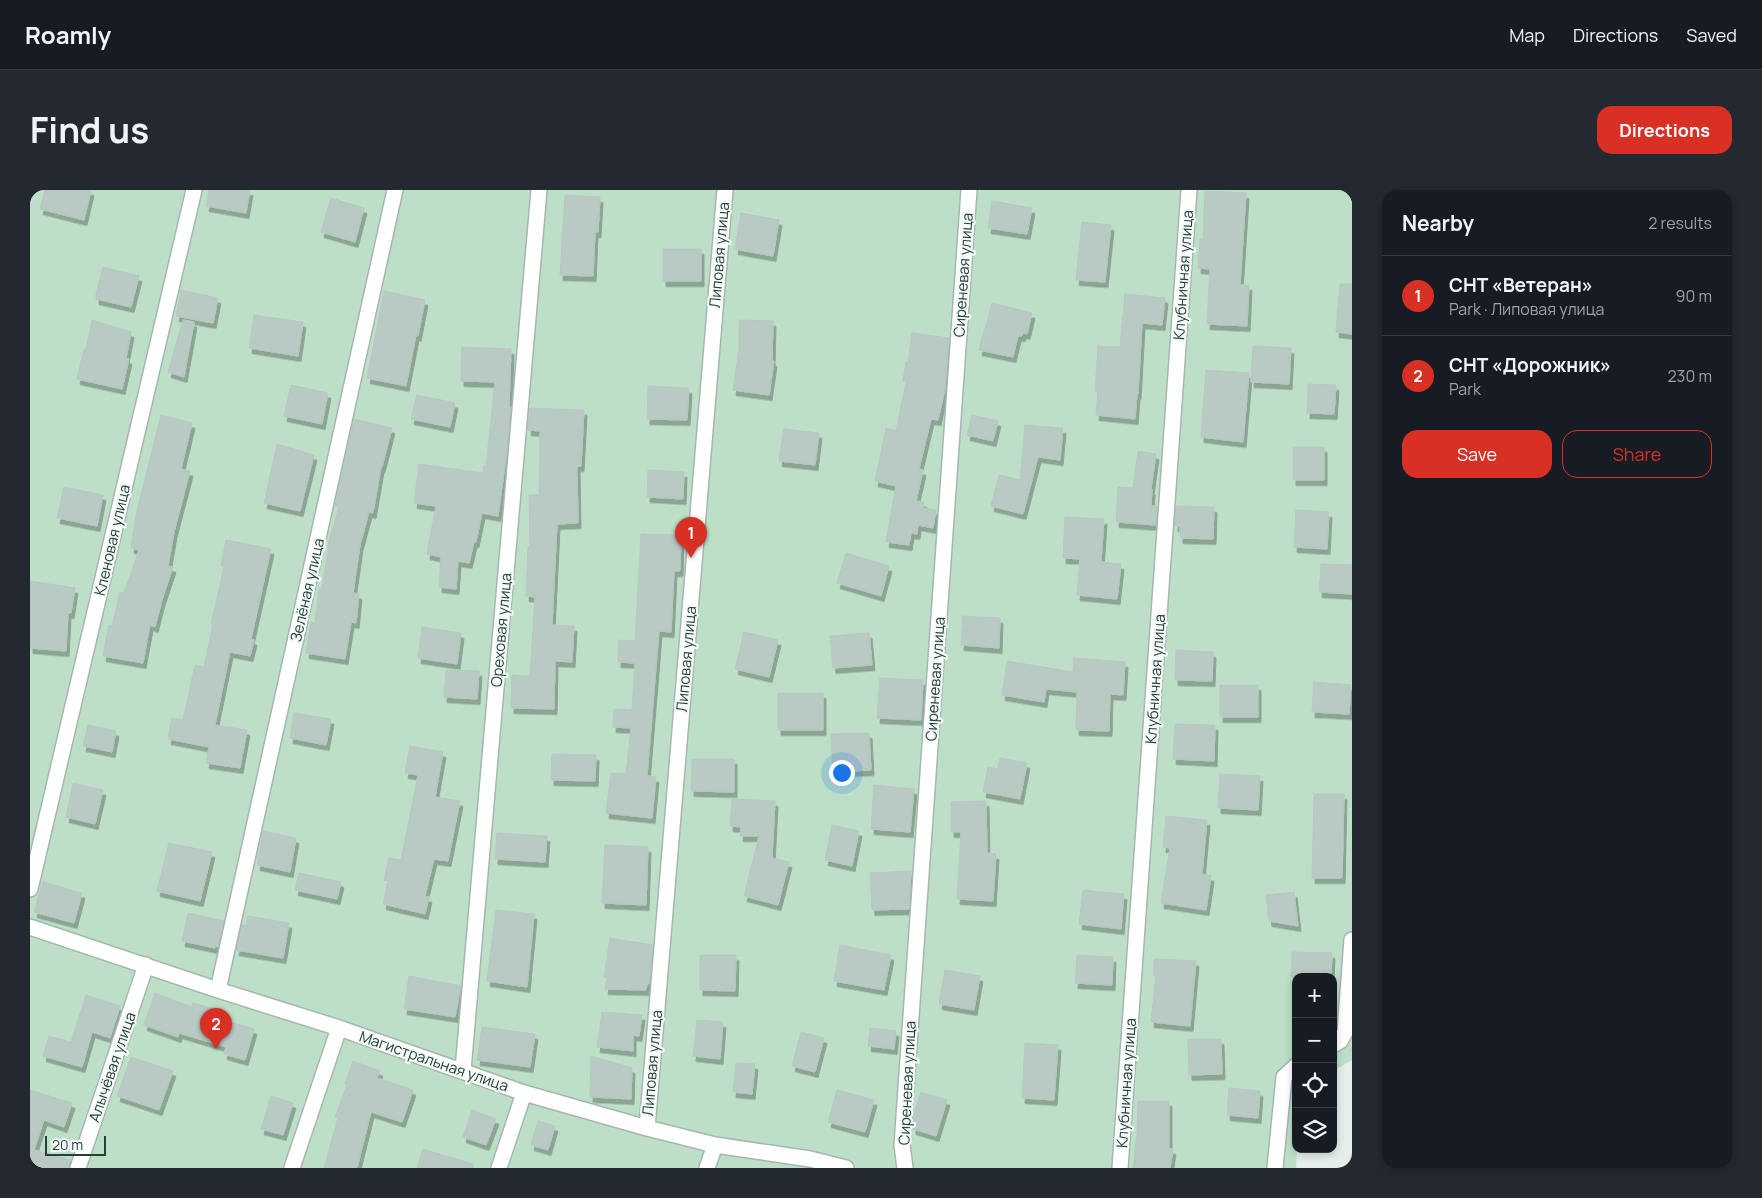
<!DOCTYPE html>
<meta charset="utf-8">
<style>
body{margin:0;font-family:Manrope,sans-serif;background:#242831;color:#f1f3f6}
.controls{position:absolute;right:15px;bottom:15px;display:grid;overflow:hidden;border-radius:10px;box-shadow:0 2px 8px #0003}
.controls button{width:45px;height:45px;display:grid;place-items:center;padding:0;border:0;border-bottom:1px solid #363941;background:#171b24;color:#f1f3f6;font:25px sans-serif}
.scale{position:absolute;left:15px;bottom:12px;width:61px;box-sizing:border-box;padding-left:5px;border:2px solid #234039;border-top:0;font-size:14px;line-height:18px;white-space:nowrap;color:#234039;-webkit-text-stroke:4px #f5faf8;paint-order:stroke}
.you{position:absolute;left:811px;top:582px;width:18px;height:18px;margin:-12px;border:4px solid #fff;border-radius:50%;background:#1a73e8;box-shadow:0 0 0 8px #1a73e833}
.badge{display:grid;place-items:center;width:32px;height:32px;border-radius:50%;background:#d93025;color:#fff;font-size:16px;font-weight:700}
.pin{position:absolute;translate:-50% -41px;filter:drop-shadow(0 1px 2px #0008)}
.pin::after{content:'';position:absolute;top:26px;width:18px;height:15px;background:inherit;clip-path:polygon(0 0,100% 0,50% 100%)}
.list{margin:0;padding:0;list-style:none}
h2{display:flex;justify-content:space-between;align-items:center;height:65px;margin:0;padding:0 20px;font-size:21px}
h2 small{font-size:16px;font-weight:400;color:#9ea1a6}
.list li{display:grid;grid-template-columns:32px 1fr auto;gap:15px;align-items:center;box-sizing:border-box;height:80px;padding:0 20px;border-top:1px solid #363941}
.list b{display:block;font-size:19px;white-space:nowrap}
.list p{margin:0;font-size:16px;white-space:nowrap;color:#9ea1a6}
.list em{font-size:16px;font-style:normal;color:#9ea1a6}
.actions{display:flex;gap:10px;padding:15px 20px}
.actions a{flex:1;padding:11px 0;border:1px solid #d93025;border-radius:15px;text-align:center;font-size:18px;color:#d93025}
.actions .main{background:#d93025;color:#fff}
.icon{flex:none;width:28px;height:28px;fill:none;stroke:currentColor;stroke-width:2;stroke-linecap:round;stroke-linejoin:round}
.map{position:relative;flex:none;width:1322px;height:978px;overflow:hidden;border-radius:15px}
header{display:flex;align-items:center;gap:30px;box-sizing:border-box;height:70px;padding:0 25px;background:#171b24;border-bottom:1px solid #363941}
header strong{font-size:24px}
nav{display:flex;gap:28px;margin-inline-start:auto;font-size:18px}
.intro{display:flex;align-items:center;justify-content:space-between;box-sizing:border-box;height:120px;padding:0 30px}
h1{margin:0;font-size:35px}
.button{padding:12px 22px;border-radius:15px;background:#d93025;color:#fff;font-size:18px;font-weight:700}
main{display:flex;gap:30px;padding:0 30px}
aside{flex:1;background:#171b24;border-radius:15px;box-shadow:0 2px 8px #0003}
.map>svg:first-child{display:block}
.green{fill:#bddfc8}
.building{fill:#b9c9c3;stroke:#b6c8c1;filter:url(#shadow)}
.lines{fill:none;stroke-linecap:round;stroke-linejoin:round}
.minor-casing{stroke:#a6b6b1;stroke-width:18}
.minor{stroke:#fff;stroke-width:15}
.labels{text-anchor:middle;dominant-baseline:central;stroke-width:4.5;stroke-linejoin:round;paint-order:stroke}
.street-label{font-size:15px;fill:#234039;stroke:#f5faf8}
</style>
<header>
<strong>Roamly</strong>
<nav><a>Map</a><a>Directions</a><a>Saved</a></nav>
</header>
<div class="intro"><h1>Find us</h1><a class="button">Directions</a></div>
<main>
<div class="map">
<svg width="1322" height="978" viewBox="0 0 1322 978">
<defs>
<filter id="shadow"><feDropShadow dx="3" dy="5.5" stdDeviation="0" flood-color="#0004"/></filter>
</defs>
<rect width="100%" height="100%" fill="#e4eeea"/>
<path class="green" d="M0,0H1322V870L1303,881V787H1266V959H1267L1266,978H0Z"/>
<path class="building" d="M15,0H61L54,30L10,19Z
M179,0H220L216,23L176,16Z
M1175,1L1216,3L1210,95H1219L1217,136L1177,134L1180,79L1168,78L1170,49L1173,50Z
M535,5L570,7L568,42H565L563,86L530,85Z
M301,8L334,18L325,52L291,42Z
M962,11L1002,18L997,44L958,38Z
M711,23L749,30L743,66L705,59Z
M1052,32L1081,35L1075,92L1046,90Z
M633,59H671V91H633Z
M73,77L109,86L101,117L66,109V104Z
M1310,94H1322V144L1306,142Z
M151,100L188,108L183,133L146,126Z
M354,101L395,110L388,146L386,145L376,196L337,188Z
M1095,104L1135,108L1132,135L1112,133L1108,204H1107L1105,229L1066,225L1068,202H1065L1068,156L1090,157Z
M962,113L1002,123L997,144L993,143L992,146H988L983,167L949,160L954,140H955Z
M224,125L273,132L268,166L219,158Z
M62,130L101,142L96,168L99,169L92,199L47,189L54,159H56Z
M153,130L164,132L154,187L138,182Z
M709,130L743,131L742,171H744L739,205L703,200L709,160Z
M882,143L919,148L915,199L908,230L901,229L889,279L893,280L886,311L894,312L893,318L906,320L903,338L888,335L887,344L881,343L879,355L856,352L866,296L845,291L856,238L866,241L876,192L873,191L876,172H878Z
M1223,156L1261,158L1259,194L1221,192Z
M432,157L481,159L479,217H481L477,260L468,326L452,323L446,352H444L439,373L428,371L426,399L409,397L411,367L397,364L406,316L384,313L389,274L453,283L454,276L456,277L465,192L431,191Z
M1176,180L1219,183L1213,252L1171,247Z
M1278,194L1306,195L1304,224L1277,223Z
M261,195L298,203L292,234L254,226Z
M618,196L659,198L657,230L617,229Z
M387,205L425,213L420,237L381,229Z
M500,218L554,220L551,276H547L548,333L527,334L522,435L544,436L542,472L525,471L524,519L481,518L482,485L500,486L505,407L496,406L498,357H500L499,305H509L510,241L498,240Z
M131,225L162,233L151,279L160,281L144,342L138,376L143,377L132,410L125,437L120,435L113,473L73,466L79,435L82,436L90,402L94,403L109,360L101,358L106,325Z
M942,225L968,231L963,251L937,245Z
M324,229L362,238L352,277H351L343,323L339,322L330,355L323,403L329,404L326,433L321,432L315,469L276,463L281,432L285,433L289,399H292L299,351L309,317L305,316Z
M995,235L1033,238L1030,270L1008,267L993,324L961,316L969,285L990,290Z
M754,239L789,243L785,275L749,271Z
M247,254L284,265L270,321L234,313Z
M1263,257H1294V290H1263Z
M1108,261L1126,264L1121,299H1122L1121,316H1127L1126,335L1086,332L1088,297L1103,298Z
M618,280L654,282L653,309L617,307Z
M34,297L73,305L67,336L27,328Z
M1146,316L1184,317L1183,349L1150,348V336H1145Z
M1266,320L1299,322L1297,359L1264,357Z
M1035,327L1074,329L1071,372L1091,374L1087,409L1047,405L1050,369L1033,368Z
M611,344L651,345L650,381H644L641,442L629,441L617,586L626,587L622,628L576,623L581,583L596,584L601,538L583,537L584,519L602,520L605,473L588,472L589,450L605,451Z
M196,350L241,359L221,449L224,450L220,466L200,462L185,535L217,540L210,578L176,573L179,557L138,549L142,528L153,530L165,475L174,477L183,434H181L194,377L191,376Z
M816,363L859,376L851,406L807,393Z
M1291,374L1322,375V404L1289,402Z
M0,391L45,398L41,423H38L36,461L0,458Z
M933,426L970,428L969,458L931,455Z
M392,437L431,443L427,474L388,468Z
M714,442L748,450L739,487L705,479Z
M839,443L842,475L803,478L800,446Z
M1146,460L1183,462L1182,491L1145,490Z
M1044,468L1095,472L1093,505L1080,504L1079,541L1046,540L1047,502L1016,499L1014,512L972,505L977,471L1043,482Z
M416,480L449,481L447,509L414,507Z
M850,488L893,490L891,530L847,528Z
M1284,492L1321,495L1319,524L1282,522Z
M1190,495H1228V527H1190Z
M748,503H793V540H748Z
M264,523L301,529L296,555L260,548Z
M1145,534L1185,535L1184,571L1143,569Z
M58,535L86,541L82,562L53,556Z
M839,543L841,580L803,582L801,544Z
M380,556L413,562L405,607L430,611L418,671L404,669L395,706L399,707L395,724L353,714L358,691L354,690L359,668L371,670L388,585L375,583Z
M522,564L566,565L565,591L521,590Z
M970,568L997,573L990,609L953,602L958,577L968,579Z
M662,569H704V602L661,601Z
M1190,584L1230,586L1228,620L1188,618Z
M43,593L73,600L65,634L36,627Z
M844,595L884,599L880,642L841,639Z
M1284,604H1314L1312,688H1282Z
M702,609L745,611L742,668L759,672L748,715L714,706L729,646H710L711,637L700,636Z
M956,611L957,663L966,664L963,711L927,709L931,642H921V612Z
M1136,626L1177,630L1172,684L1181,686L1176,720L1131,713L1140,658L1133,657Z
M802,635L829,641L822,676L795,670Z
M233,641L266,648L260,682L227,675Z
M467,643L517,646L515,672L465,669Z
M139,653L182,662L170,711L127,701Z
M575,655L618,657L616,715L572,713Z
M881,681L879,719L842,720L840,683Z
M269,683L311,692L307,709L265,700Z
M13,692L52,703L44,733L4,722Z
M1053,700L1094,704L1091,739L1049,734Z
M1264,702L1268,736L1239,731L1236,705Z
M466,720L504,724L497,797L457,791Z
M158,723L194,731L188,757L186,756L185,758L152,751Z
M218,726L259,733L253,768L206,760L212,735L216,736Z
M580,748L623,755L620,785L619,794H617L616,800L575,799L577,787H574Z
M810,755L861,765L854,800L804,791Z
M1262,762L1302,763L1301,787H1261Z
M670,765H706L705,801L670,800Z
M1047,765L1083,767L1082,795L1045,793Z
M1124,769L1166,771L1160,836L1121,832L1126,785H1124Z
M915,780L950,786L944,820L909,814Z
M379,786L431,796L425,827L374,819Z
M125,803L162,817L163,813L195,822L193,830L224,839L215,870L194,864L196,857L149,843L148,847L114,835Z
M56,805L90,816L80,848L62,842L52,877L13,866L19,846L41,852Z
M572,822L612,825L609,846L603,845V861L567,857Z
M667,830L693,832L690,869L663,866Z
M452,837L505,844L500,877L447,870Z
M840,838L866,841L864,859L838,856Z
M771,842L794,848L785,882L762,876Z
M1158,849H1191L1192,884L1159,885Z
M995,853L1028,855L1024,910L992,908Z
M561,866L602,878L601,909L560,907Z
M101,867L143,881L129,920L87,906Z
M323,871L350,881L347,888L383,900L372,932L341,922L327,978H294L308,928L305,927L317,895L315,894Z
M706,873L725,874L722,904L703,902Z
M1199,898L1230,901L1228,928L1197,925Z
M0,900L42,913L34,937L14,930L4,960L41,970L39,978H0Z
M807,900L844,910L835,942L798,932Z
M891,902L917,910L906,946L883,939V926Z
M241,906L263,913L253,945L231,939Z
M1108,911H1139V959H1143L1140,978H1103L1107,943Z
M442,920L466,929L456,955L433,947Z
M508,931L525,936L518,960L501,955Z
M393,959L443,974V978H387Z"/>
<g class="lines">
<g class="minor-casing">
<path id="minor" d="M0,699L164,0
M0,737L188,800L309,838L494,903L617,938L685,955L780,969L816,978
M188,800L365,0
M1303,855L1310,851L1315,842L1322,750
M433,880L509,0
M617,938L695,0
M48,978L116,775
M262,978L309,838
M469,978L494,903
M677,978L685,955
M875,978L872,955L939,0
M1090,978L1159,0
M1245,978L1254,887L1266,876"/>
</g>
<use href="#minor" class="minor"/>
</g>
<g class="labels">
<g class="street-label">
<text transform="translate(689 65) rotate(-85)">Липовая улица</text>
<text transform="translate(933 85) rotate(-86)">Сиреневая улица</text>
<text transform="translate(1153 85) rotate(-86)">Клубничная улица</text>
<text transform="translate(82 350) rotate(-77)">Кленовая улица</text>
<text transform="translate(277 400) rotate(-77)">Зелёная улица</text>
<text transform="translate(471 440) rotate(-85)">Ореховая улица</text>
<text transform="translate(656 469) rotate(-85)">Липовая улица</text>
<text transform="translate(905 489) rotate(-86)">Сиреневая улица</text>
<text transform="translate(1125 489) rotate(-86)">Клубничная улица</text>
<text transform="translate(404 871) rotate(19)">Магистральная улица</text>
<text transform="translate(622 873) rotate(-85)">Липовая улица</text>
<text transform="translate(82 877) rotate(-71)">Алычёвая улица</text>
<text transform="translate(877 893) rotate(-87)">Сиреневая улица</text>
<text transform="translate(1096 893) rotate(-86)">Клубничная улица</text>
</g>
</g>
</svg>
<div class="controls">
<button>+</button>
<button>−</button>
<button><svg class="icon" aria-label="locate" viewBox="0 0 24 24"><circle cx="12" cy="12" r="6"/><path d="M12 2v4M12 18v4M2 12h4M18 12h4"/></svg></button>
<button><svg class="icon" aria-label="layers" viewBox="0 0 24 24"><path d="M12 4l9 5-9 5-9-5zM3 14l9 5 9-5"/></svg></button>
</div>
<div class="scale">20 m</div>
<div class="you"></div>
<div class="pin badge" style="left:661px;top:368px">1</div>
<div class="pin badge" style="left:186px;top:859px">2</div>
</div>
<aside>
<h2>Nearby<small>2 results</small></h2>
<ul class="list">
<li><span class="badge">1</span><div><b>СНТ «Ветеран»</b><p>Park · Липовая улица</p></div><em>90 m</em></li>
<li><span class="badge">2</span><div><b>СНТ «Дорожник»</b><p>Park</p></div><em>230 m</em></li>
</ul>
<div class="actions"><a class="main">Save</a><a>Share</a></div>
</aside>
</main>
